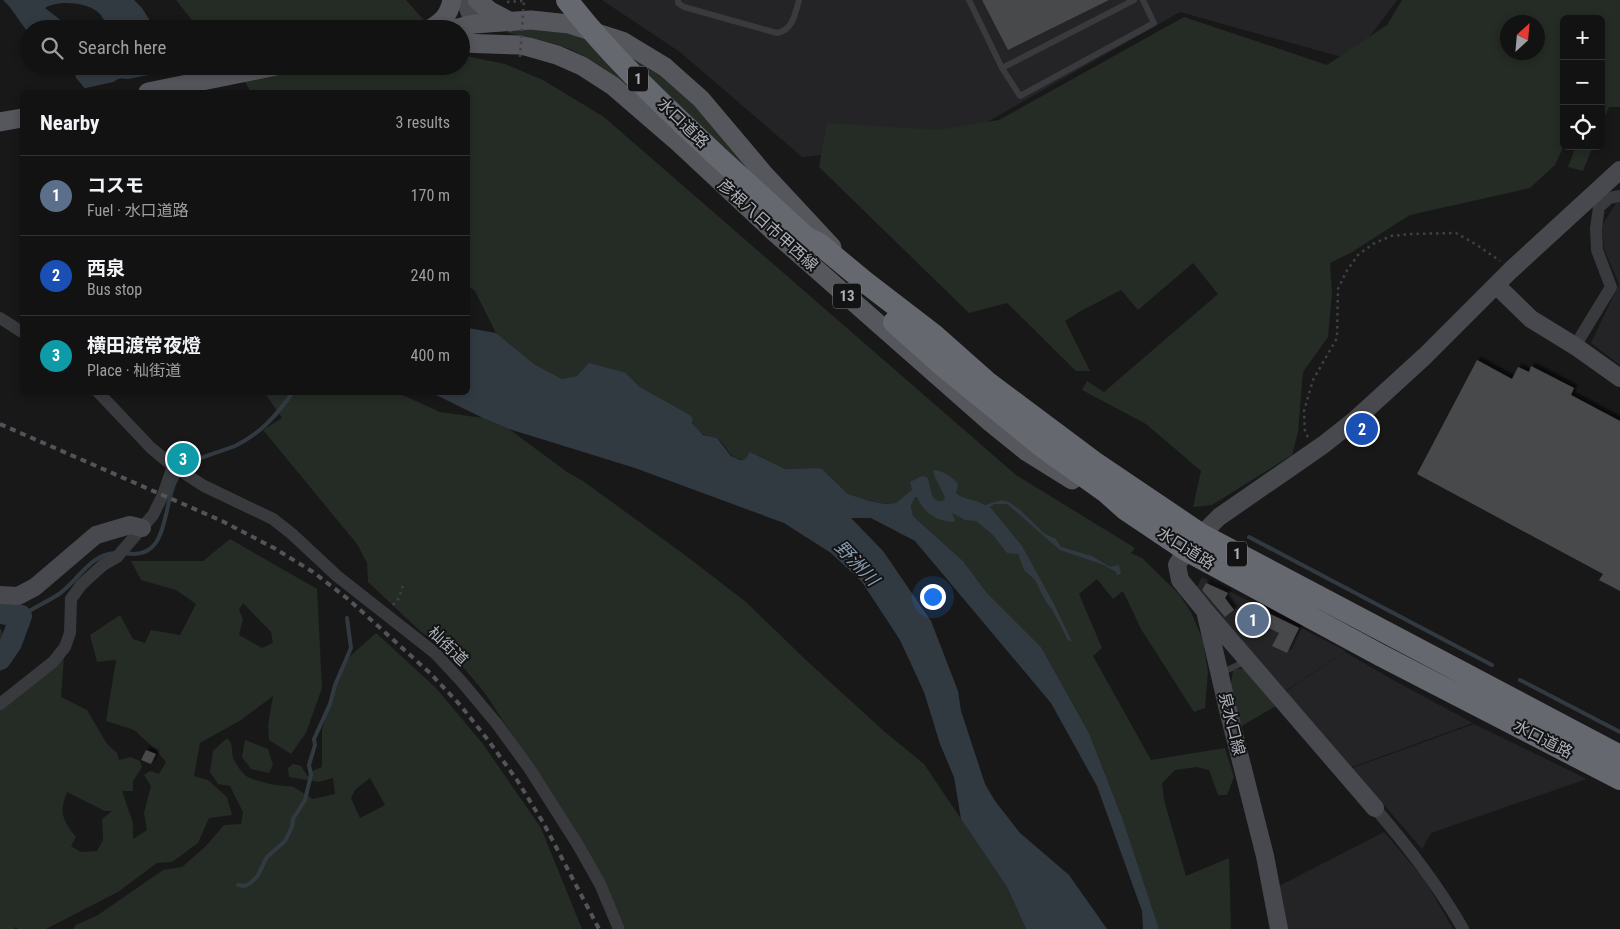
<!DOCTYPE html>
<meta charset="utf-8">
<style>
body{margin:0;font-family:"Roboto Condensed","Noto Sans JP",sans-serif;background:#1b1b1c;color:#f1f3f6}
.controls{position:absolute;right:15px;top:15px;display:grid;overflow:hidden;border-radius:8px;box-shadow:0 2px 8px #0003}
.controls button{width:45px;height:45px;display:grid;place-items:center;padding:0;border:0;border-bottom:1px solid #313233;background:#121213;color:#f1f3f6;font:25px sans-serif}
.compass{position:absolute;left:1500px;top:15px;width:45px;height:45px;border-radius:50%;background:#121213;box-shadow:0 2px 8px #0003;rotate:26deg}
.you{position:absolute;left:932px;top:596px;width:18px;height:18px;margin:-12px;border:4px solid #fff;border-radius:50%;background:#1a73e8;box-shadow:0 0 0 8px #1a73e833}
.badge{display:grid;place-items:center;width:32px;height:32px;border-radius:50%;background:#e1b248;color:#fff;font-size:16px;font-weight:700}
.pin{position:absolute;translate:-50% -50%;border:2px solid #fff;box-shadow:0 1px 5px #0006}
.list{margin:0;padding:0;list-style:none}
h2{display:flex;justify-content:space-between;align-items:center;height:65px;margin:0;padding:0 20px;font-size:21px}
h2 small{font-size:16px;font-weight:400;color:#9c9ea0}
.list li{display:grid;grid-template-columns:32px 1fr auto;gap:15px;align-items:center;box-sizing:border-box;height:80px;padding:0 20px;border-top:1px solid #313233}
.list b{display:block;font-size:19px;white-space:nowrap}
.list p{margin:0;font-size:16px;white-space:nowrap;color:#9c9ea0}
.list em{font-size:16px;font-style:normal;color:#9c9ea0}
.icon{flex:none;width:28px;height:28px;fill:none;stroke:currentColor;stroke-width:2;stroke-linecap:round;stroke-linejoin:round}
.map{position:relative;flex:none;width:1620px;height:929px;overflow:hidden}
.search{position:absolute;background:#121213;box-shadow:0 2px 8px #0003;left:20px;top:20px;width:450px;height:55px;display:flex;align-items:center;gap:12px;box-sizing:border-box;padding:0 18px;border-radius:28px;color:#9c9ea0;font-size:19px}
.panel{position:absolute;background:#121213;box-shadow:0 2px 8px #0003;left:20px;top:90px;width:450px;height:305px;border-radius:8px}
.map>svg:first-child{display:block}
.built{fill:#242426}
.green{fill:#242c25;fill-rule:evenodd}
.water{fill:#323a41}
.pier{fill:#181819}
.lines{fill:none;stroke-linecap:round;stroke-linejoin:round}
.stream{stroke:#323a41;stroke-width:4}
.river{stroke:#323a41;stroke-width:22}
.building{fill:#47484c;filter:url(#shadow)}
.path{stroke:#3f4145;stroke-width:2.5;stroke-dasharray:2.5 4;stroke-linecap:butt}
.lane{stroke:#393a3e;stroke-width:6}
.street{stroke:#393a3e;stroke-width:12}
.secondary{stroke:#47494e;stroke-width:18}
.primary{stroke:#55575d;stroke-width:19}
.highway{stroke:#66686f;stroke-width:22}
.rail{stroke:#525459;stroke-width:4;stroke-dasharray:6 5;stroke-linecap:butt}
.path-bridge{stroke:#3f4145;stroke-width:2.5;stroke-dasharray:2.5 4;stroke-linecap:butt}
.highway-bridge{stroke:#66686f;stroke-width:22}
.labels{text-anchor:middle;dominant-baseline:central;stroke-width:4;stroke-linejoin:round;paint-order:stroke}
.shield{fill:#131314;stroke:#7d8087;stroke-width:1}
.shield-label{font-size:15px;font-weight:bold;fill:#abafb8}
.street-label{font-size:16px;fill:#abafb8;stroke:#131314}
.water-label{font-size:18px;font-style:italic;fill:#869bb0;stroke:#131314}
</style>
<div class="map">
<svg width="1620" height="929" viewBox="0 0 1620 929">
<defs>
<filter id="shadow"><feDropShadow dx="3.5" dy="-3.5" stdDeviation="1" flood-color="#0009"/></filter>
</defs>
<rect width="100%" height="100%" fill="#181819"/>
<path class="built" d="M602,0H1397L1352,60L1180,12L954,141L802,157L680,52Z
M1617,202L1620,203V365L1591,343L1619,284L1604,249L1602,225Z
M1202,577L1346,651L1284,692L1196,588Z
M1345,652L1393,680L1473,723L1350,768L1285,692Z
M1474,724L1587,779L1431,833L1422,849L1378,798L1350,769Z
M1384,832L1425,880L1453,929H1287L1279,886Z"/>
<path class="green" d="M176,0H406L432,29H199Z
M1402,0H1620V107H1609L1601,126V19H1564V145L1555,165L1530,188L1410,215L1352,252L1330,263L1332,293L1328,337L1303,372L1298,432L1292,455L1212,505L1193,507L1201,471L1146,424L1082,390L1087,381L1104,392L1218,294L1193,263L1138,310L1121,290L1081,311L1065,321L1090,371H1076L1007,303L969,313L819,167L827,123L939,130L999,120L1184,17L1327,65L1387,25ZM1508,22H1538V52H1508Z
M508,25L572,28L664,70L804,222L635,93C619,79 601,65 582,55C560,43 533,38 508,33Z
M461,55L505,64L543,80L604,117L1016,475L1135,548L1131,553L1142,558L1179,594L1191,612L1203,640L1208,672L1205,708L1194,712L1141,629L1123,591L1113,599L1097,579L1079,594L1102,648L1093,656L1151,760L1225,748L1234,777L1227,795H1218L1209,770L1196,767L1175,770L1162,783L1164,800L1186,876L1229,858L1231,929H1159L1123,820L1089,733L1041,647L987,593L963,561L913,516L911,506L915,497L912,491L896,503L885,504L870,501L848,494L822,469L817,468L785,469L750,452L745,459C730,461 728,447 718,439C715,437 710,437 707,436C698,433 692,424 690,415L640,387L626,373L577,376L562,379L534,364L496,333L475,291L468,286V92H251L235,66H461Z
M1576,146H1593L1583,171L1568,167Z
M264,392L398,393L440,412L483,418L509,429L567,472L583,481L685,555L746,602L807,661L885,732L924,764L1007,887L1026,929H626L610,894L536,772L485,693L452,654L420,631L368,582L367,563L357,544L263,430L282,418Z
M230,539L317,589L322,688L306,733L291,754L269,740L268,725L273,696L241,720L200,743L194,776L208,780L227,797L232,815L209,818L198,843L172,862L157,863L118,892L46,929H18L15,927L14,929H0V708L64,657L61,697L87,710L107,744L117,753L119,760L131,757L140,761L142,767L133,781V791H122L133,823V839L147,830L144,813L151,786L144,775L150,771L159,774L166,762L155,749L134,730L106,721L116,660L97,662L90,635L120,615L133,639L145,643L151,630L180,635L196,604L176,590L141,580L131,561H203ZM243,603L271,632L273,643L262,648L239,635L243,619L239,610ZM67,792L105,811H112L102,819L103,840L97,851L81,852L71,846L76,837C62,820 59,812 67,792Z
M0,628C12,649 16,652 0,672Z
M376,633L436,688L483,744L541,828L582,929H73L76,925L98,915L163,870L182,867L206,846L224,825L241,824L243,812L230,786L218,784L210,772L213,751L227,738C235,746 230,751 234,760C236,764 242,773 246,776C253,781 285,788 292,786L313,799L335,794L333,778L319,782L289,777L288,768L293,764L301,766L308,777L312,771L322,767V730L332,693L348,658ZM370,778L385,805L360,818L351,798L355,790Z
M1248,667L1276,706L1240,727L1230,690L1233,670Z
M245,740L268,749L273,765L269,773L251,769L242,757Z"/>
<path class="water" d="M3,0H134L142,8L155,29H109C106,24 102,15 98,12C85,2 58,0 45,8L72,29H29V33C19,22 14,10 3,0Z
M74,66H170L180,91L131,82C124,76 115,78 111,86L88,92L76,78Z
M468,328L496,333L534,364L562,379L577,376L589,363L626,373L640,387L690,415L693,419L692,423L703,435L717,438L731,456L740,460L745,459L750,452L785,469L817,468L822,469L848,494L870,501L885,504L896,503L912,490L910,482L922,476L927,477C932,487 929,503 943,501L945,499C942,487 935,482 933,470C943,471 952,476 958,484L956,493C961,499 977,500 985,505L1002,500L1009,502L1020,510L1045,534L1056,539L1061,547L1092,556L1110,567L1119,565L1121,574L1117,575L1116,572L1104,565L1060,550L1007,504H994L990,507L1022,546L1054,604L1072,642L1068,640L1053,611L1046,602L1035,580L1024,570L1018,554L1007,553L993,535L976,521L965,520L952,513L955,520L953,522C936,521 924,513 917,497H915L911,506L913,516L963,561L987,593L1041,647L1089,733L1123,820L1159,929H1143L1142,911L1097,786L1051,703L915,541L871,518H851L883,551L931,621L958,691L961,711L985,784L995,801L1020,833L1069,875L1107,929H1026L1007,887L961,819L954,777L940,744L924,692L900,640L862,582L831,553L784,523L635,468L509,429L483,418L432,393L468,392Z"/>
<path class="pier" d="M174,70L183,92H138L127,81H118Z
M118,81L114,87L113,92H85L81,89Z"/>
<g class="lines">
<path class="stream" d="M1249,537L1492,665
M125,553C175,563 159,493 183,470C197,456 218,453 235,446C260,434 277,415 293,392
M21,616C33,608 47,602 59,594C78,581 90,554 115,553
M1520,680L1620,732
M238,885L244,886L249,884L257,877L267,857L285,841L292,827L293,819L305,800L311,775L309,765L315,745L314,739L330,704L335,685L351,648L347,618"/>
<path class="river" d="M0,613L21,616L11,643L0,659"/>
</g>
<path class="building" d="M982,0H1109L1008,50Z
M1477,360L1512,379L1518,367L1529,372L1531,366L1574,388L1571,395L1620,421V591L1599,580L1603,574L1417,474Z
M1206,583L1228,593L1225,598L1234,610L1225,617L1202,590Z
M1258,608L1299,628L1287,653L1272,646L1279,633L1252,620Z
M146,750L156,754L151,764L141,760Z"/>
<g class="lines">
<path class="path" d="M507,2L524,1
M1308,437L1305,432L1304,411L1313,380L1337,338L1338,289L1346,272L1358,255L1373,244L1391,236L1412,234L1456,233L1477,245L1500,261
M393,605L399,598L404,582"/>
<path class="lane" d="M678,0V3L684,7L777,33C793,30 795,14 799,0
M969,0L1002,68L1020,96L1154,23L1143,0
M1002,68L1134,0
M1221,673L1246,661"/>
<path class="street" d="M0,318L22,332
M1575,346L1611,287L1597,250L1596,228L1599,207L1609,198L1620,196
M98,392L151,448L173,466L204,486L273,519L292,534L337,576L435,653L461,681L497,724L529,768L578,845L600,884L619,929
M0,704L53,662L65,647L70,633L71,599L81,585L103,565L117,557L153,515L163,495L173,466
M1375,808C1408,847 1438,885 1463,929"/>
<path class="secondary" d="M465,0L474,24
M1496,285L1531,319L1575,346L1620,378
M0,595L18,596L35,587L96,535L130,525L142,528
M1206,615L1228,710L1265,856L1279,929
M1375,808L1206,612L1180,580L1177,565L1186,550L1219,517L1323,445L1356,419L1425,356L1511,270L1620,170"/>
<path class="primary" d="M477,0L490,11L511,22
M430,29C443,21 449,15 452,0
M454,29L474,24L531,20L569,24L622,41L665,67L701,99L765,175L832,247
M461,43L519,45L529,47L557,55L582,66L613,86L679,143L773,231L990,422L1027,452L1072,480
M148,92L276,66
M0,122L22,118"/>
<path class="highway" d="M715,154L807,238L818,243L865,282L934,335L987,382L1094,462L1202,535L1620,756
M894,322L943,366L1044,448L1106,492L1125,509L1186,550L1380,655L1620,779"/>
<path class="rail" d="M0,424L222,521L274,548L313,572L348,599L430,673L461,706L488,740L517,780L544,824L599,929"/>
<path class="path-bridge" d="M520,57L524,1"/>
<path class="highway-bridge" d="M567,0C610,56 663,105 715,154"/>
</g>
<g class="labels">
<g class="shield">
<rect x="628" y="66.5" width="20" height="25" rx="4"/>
<rect x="833" y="283.5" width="28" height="25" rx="4"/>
<rect x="1227" y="541.5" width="20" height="25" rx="4"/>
</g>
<g class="shield-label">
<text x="638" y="79">1</text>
<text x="847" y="296">13</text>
<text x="1237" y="554">1</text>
</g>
<g class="street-label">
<text transform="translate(683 123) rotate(44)">水口道路</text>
<text transform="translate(768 225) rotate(42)">彦根八日市甲西線</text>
<text transform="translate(1186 548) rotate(32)">水口道路</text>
<text transform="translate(448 646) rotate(44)">杣街道</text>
<text transform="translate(1232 724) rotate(76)">泉水口線</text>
<text transform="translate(1543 739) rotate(27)">水口道路</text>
</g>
<g class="water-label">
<text transform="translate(857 563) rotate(46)">野洲川</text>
</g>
</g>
</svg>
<div class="controls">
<button>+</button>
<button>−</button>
<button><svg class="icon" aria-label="locate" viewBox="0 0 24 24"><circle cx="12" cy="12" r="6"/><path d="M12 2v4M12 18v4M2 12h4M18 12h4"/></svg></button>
</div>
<svg class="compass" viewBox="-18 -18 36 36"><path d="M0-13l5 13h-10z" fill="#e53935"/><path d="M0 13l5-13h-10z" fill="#9c9ea0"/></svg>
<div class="you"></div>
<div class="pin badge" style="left:1253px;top:620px;background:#5c6f8a">1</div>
<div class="pin badge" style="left:1362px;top:429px;background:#1a4fb4">2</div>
<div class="pin badge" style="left:183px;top:459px;background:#0f9aa8">3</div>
<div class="search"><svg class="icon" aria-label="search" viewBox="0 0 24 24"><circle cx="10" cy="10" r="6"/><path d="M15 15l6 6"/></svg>Search here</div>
<section class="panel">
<h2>Nearby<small>3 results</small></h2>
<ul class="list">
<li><span class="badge" style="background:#5c6f8a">1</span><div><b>コスモ</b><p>Fuel · 水口道路</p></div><em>170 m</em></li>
<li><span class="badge" style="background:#1a4fb4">2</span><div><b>西泉</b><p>Bus stop</p></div><em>240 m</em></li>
<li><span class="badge" style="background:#0f9aa8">3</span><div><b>横田渡常夜燈</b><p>Place · 杣街道</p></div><em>400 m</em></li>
</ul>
</section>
</div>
